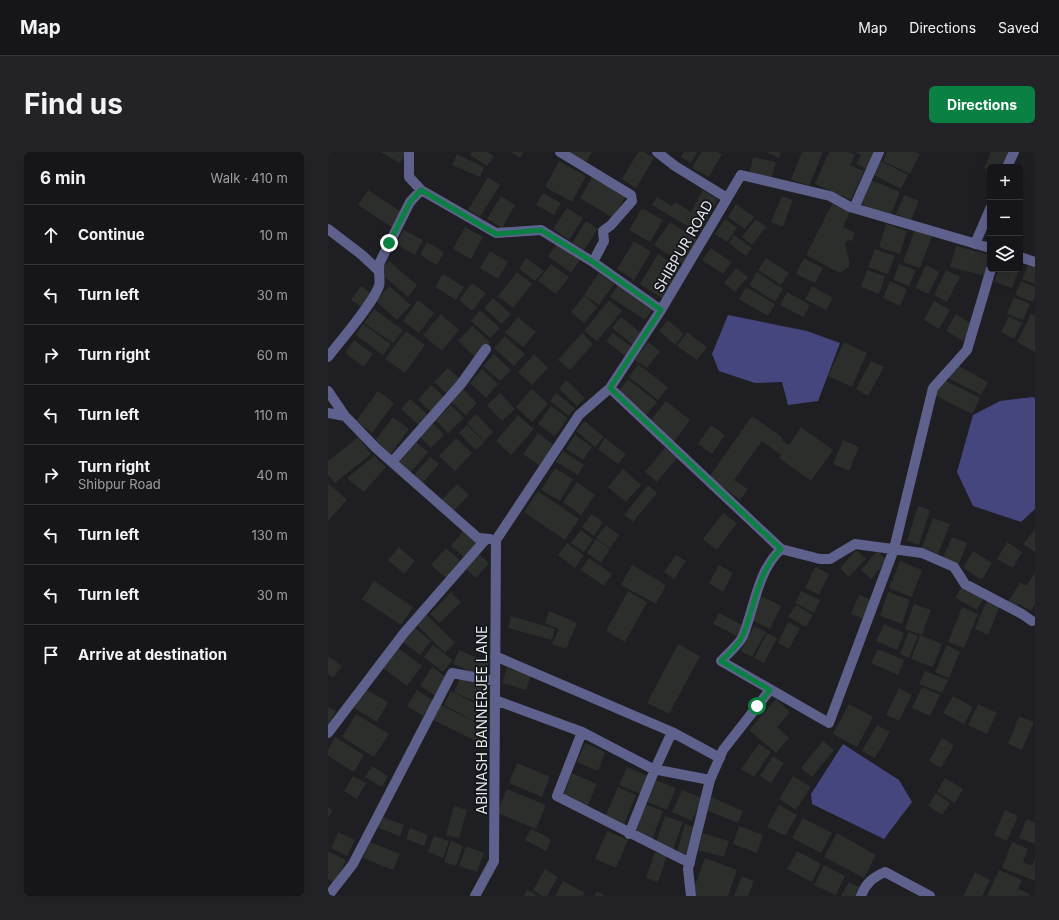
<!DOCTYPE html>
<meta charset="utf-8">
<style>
body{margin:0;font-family:Inter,sans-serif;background:#232327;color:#f1f3f6}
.controls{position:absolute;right:12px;top:12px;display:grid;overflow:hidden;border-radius:6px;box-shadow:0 4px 16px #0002}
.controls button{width:36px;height:36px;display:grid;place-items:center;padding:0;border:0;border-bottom:1px solid #353539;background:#16161a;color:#f1f3f6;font:20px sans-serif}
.stop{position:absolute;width:12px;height:12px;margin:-9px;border:3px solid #0b8043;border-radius:50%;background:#fff}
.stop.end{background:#0b8043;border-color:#fff;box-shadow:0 1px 4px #0008}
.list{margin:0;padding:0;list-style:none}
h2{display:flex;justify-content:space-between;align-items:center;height:52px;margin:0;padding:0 16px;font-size:17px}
h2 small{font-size:13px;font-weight:400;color:#9e9fa2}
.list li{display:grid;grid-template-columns:26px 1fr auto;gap:12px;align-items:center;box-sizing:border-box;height:60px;padding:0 16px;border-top:1px solid #353539}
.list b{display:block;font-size:15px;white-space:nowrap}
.list p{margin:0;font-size:13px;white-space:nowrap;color:#9e9fa2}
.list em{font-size:13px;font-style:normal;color:#9e9fa2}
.icon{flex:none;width:22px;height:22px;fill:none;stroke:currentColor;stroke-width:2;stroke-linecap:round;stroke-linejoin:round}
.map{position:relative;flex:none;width:707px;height:744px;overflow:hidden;border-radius:6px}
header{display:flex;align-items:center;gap:24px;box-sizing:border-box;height:56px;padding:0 20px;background:#16161a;border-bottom:1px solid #353539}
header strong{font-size:19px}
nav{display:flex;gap:22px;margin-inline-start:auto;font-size:14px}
.intro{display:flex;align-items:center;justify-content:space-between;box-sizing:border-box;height:96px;padding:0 24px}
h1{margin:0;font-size:28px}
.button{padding:10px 18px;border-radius:6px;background:#0b8043;color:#fff;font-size:14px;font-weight:700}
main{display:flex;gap:24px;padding:0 24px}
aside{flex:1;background:#16161a;border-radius:6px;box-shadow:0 4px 16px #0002}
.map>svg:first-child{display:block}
.water{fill:#46467f}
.building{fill:#2b2e2a}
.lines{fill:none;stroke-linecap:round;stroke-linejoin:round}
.street{stroke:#5f618d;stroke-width:10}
.route{stroke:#0b8043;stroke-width:5}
.labels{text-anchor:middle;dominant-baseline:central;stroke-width:3.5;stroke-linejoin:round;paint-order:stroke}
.street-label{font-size:14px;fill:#e7e7eb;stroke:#14151a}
</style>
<header>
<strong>Map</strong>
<nav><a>Map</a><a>Directions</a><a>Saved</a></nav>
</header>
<div class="intro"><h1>Find us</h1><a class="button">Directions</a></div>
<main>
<aside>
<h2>6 min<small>Walk · 410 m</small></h2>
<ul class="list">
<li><svg class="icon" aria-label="ahead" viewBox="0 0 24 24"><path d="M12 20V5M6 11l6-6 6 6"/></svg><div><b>Continue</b></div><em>10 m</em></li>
<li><svg class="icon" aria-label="left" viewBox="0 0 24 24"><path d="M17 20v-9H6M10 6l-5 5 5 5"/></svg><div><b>Turn left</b></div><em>30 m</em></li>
<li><svg class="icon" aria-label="right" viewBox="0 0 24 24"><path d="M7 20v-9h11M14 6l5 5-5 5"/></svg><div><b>Turn right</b></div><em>60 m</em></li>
<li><svg class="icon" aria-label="left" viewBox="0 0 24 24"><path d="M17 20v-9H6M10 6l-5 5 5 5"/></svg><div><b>Turn left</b></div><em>110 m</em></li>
<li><svg class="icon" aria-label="right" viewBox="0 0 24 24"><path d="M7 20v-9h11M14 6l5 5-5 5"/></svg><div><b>Turn right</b><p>Shibpur Road</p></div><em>40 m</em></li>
<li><svg class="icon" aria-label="left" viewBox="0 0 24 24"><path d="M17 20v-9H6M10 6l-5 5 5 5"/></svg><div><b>Turn left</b></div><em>130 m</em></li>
<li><svg class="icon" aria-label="left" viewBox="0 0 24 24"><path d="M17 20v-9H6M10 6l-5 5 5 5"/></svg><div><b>Turn left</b></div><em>30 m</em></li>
<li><svg class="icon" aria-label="arrive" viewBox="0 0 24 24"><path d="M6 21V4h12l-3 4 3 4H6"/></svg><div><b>Arrive at destination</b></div></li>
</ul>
</aside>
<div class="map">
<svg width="707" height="744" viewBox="0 0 707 744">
<rect width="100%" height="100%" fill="#1e1e23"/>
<path class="water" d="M400,163L479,179L512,191L490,249L460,253L454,230L427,231L391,219L384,202Z
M705,245L707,246V357L693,370L645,354L629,320L645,263L672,249Z
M515,592L571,628L584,650L556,687L484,652L483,642Z"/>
<path class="building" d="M52,0H78L72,11Z
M144,0H160L166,4L159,14L142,3Z
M183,0H196L192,6Z
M240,0H264L258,10Z
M310,0H316L326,6L308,36L294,27Z
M356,0H369L363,11L353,5Z
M373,0H390L394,2L381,25L364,16Z
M438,0H453L451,6Z
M474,0H495L481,34L463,27Z
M501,0H520L527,3L522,13L536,19L523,48L487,32Z
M526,0H546L538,17L528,12L533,3Z
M559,0H587L592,2L582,22L555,9Z
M663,0H682L676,15H662V18L656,16Z
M129,2L156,15L152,25L124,13Z
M425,5L448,10L443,28L421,23Z
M231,9L258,24L244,50L217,35Z
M553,9L580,23L573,37L546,23Z
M266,22L299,42L285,66L252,46Z
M160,25L172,33L152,65L140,58Z
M543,28L572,40L562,65L533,52Z
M40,38L75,61L65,76L30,53Z
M375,38L390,47L371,81L324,53L329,45L344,54L347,50L363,60Z
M215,41L233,51L226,63L208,53Z
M576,43L591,49L583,68L568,62Z
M173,44L187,53L174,76L159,67Z
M454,44L465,48L455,75L443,70Z
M408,52L426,65L417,77L400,65Z
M504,52L522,60L515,75L527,81L524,89L520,88L517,93L521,108V115L512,121L478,103Z
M239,56L255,66L241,88L225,77Z
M314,56L335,68L322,90L301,78Z
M397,67L409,76L399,90L387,82Z
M428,67L438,75L424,93L414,85Z
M258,69L270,77L256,98L244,91Z
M342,70L371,89L355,112L326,93Z
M662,71V84L658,82Z
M558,72L579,79L572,102L551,95Z
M137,75L155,85L143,107L125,97Z
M76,78L95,88L87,103L68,92Z
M587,78L604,84L592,116L575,110Z
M406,83L424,96L418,104L401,91Z
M306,89L323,100L306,128L289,117Z
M99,90L116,100L109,113L92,103Z
M230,91L252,108L243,121L220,104Z
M628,94L662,103L657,124L622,115Z
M383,96L403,110L395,122L374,108Z
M547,97L567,104L560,122L540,115Z
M162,99L180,110L170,127L152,116Z
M330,102L354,118L335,147L312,132Z
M198,106L216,119L207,129L191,117Z
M438,106L461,121L453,133L430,118Z
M476,106L495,116L487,131L468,122Z
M61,109L89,133L80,145L51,120Z
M223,112L241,125L228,142L210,129Z
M571,112L588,118L581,134L565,128Z
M598,113L611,120L601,142L587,136Z
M700,113L707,116V132L694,127Z
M408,116L420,125L407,140L396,131Z
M671,117H691L684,136L666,130Z
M539,118L557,124L551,142L533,135Z
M618,118L632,125L619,150L606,143Z
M189,120L204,132L185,156L170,144Z
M429,120L455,137L447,150L421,133Z
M271,121L286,132L271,153L256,143Z
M115,122L136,135L128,148L107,135Z
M562,129L579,137L572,154L555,146Z
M693,129L707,135V144L705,150L687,143Z
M144,131L158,141L144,159L131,148Z
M290,133L325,156L317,168L282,145Z
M33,134L44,142L35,156L23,148Z
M61,134L83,153L69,168L48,149Z
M484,134L505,146L498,158L477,147Z
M418,135L447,152L440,164L411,147Z
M459,140L482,153L475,165L452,153Z
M256,144L270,155L256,171L243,160Z
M686,145L702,152L695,168L679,162Z
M165,146L183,162L174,172L156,156Z
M90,148L106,161L91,181L75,169Z
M281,148L294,159L269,189L256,179Z
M606,149L622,158L611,177L596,168Z
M46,157L75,178L65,191L36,171Z
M152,158L172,176L162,186L143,169Z
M113,162L131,178L114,199L95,183Z
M628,162L645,173L635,189L618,179Z
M703,162L707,164V200L689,190Z
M681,164L694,171L686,187L673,180Z
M190,165L208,180L195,195L177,181Z
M293,165L314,182L305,193L284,176Z
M340,168L356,182L347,193L331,179Z
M35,172L63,192L55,203L28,183Z
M144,174L162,190L148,206L130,189Z
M78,179L97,193L77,221L57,207Z
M359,180L379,195L369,208L349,194Z
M254,181L265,192L242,218L230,208Z
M285,181L304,195L297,204L278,189Z
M177,184L197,202L186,214L166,196Z
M26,188L45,202L36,215L17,201Z
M320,190L332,199L319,216L307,208Z
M516,190L539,201L524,235L500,224Z
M166,202L183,218L172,229L155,214Z
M206,202L220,216L204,233L190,220Z
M543,209L556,215L540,244L528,237Z
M310,212L340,235L330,248L301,225Z
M627,212L660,230L653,243L620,226Z
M120,216L132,227L118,241L106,230Z
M154,217L170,232L158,246L142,231Z
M300,227L329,250L318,263L289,241Z
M614,227L652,246L644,262L606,243Z
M238,228L257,246L249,254L231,237Z
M103,233L116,245L103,260L90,248Z
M135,237L149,251L138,263L123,250Z
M204,237L220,252L204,270L188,255Z
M50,239L66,251L44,281L28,269Z
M172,241L187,257L174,269L159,253Z
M228,241L247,256L241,264L222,249Z
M82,247L100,263L91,273L73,257Z
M338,249L362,268L346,290L321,270Z
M123,253L136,266L120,281L107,268Z
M223,254L240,266L227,284L210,272Z
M148,262L165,280L156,289L139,271Z
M190,263L206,277L183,303L168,289Z
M424,264L455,286L454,289L461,293L473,275L505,298L483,329L451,306L453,303L434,289L406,328L420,337L412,348L381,325Z
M65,265L81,277L63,302L47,289Z
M257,269L276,285L267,295L248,279Z
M104,270L116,283L103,296L91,284Z
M139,273L156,290L148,298L131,281Z
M383,273L397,283L384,302L370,292Z
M210,281L227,294L212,314L195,302Z
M247,283L264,295L255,308L238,297Z
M30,285L43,302L7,331L0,323V309Z
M128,286L144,301L127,319L111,304Z
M277,286L298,302L290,312L270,297Z
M515,288L531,295L521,319L505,312Z
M88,290L100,300L82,321L70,311Z
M337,296L349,306L329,330L317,320Z
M235,299L256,313L250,323L228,310Z
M46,304L58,315L36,340L19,326Z
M102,305L111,312L93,333L84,325Z
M227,316L245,327L232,349L213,338Z
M295,317L313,333L298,350L280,335Z
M249,330L267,343L253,363L235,350Z
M0,331L19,348L0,369Z
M129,332L141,343L124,361L112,349Z
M320,333L329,341L305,370L296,363Z
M210,339L251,367L237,388L196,360Z
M590,354L602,358L591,393L579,389Z
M395,361L409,371L389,398L375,387Z
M264,362L275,370L266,384L254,375Z
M605,366L622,372L610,402L594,395Z
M278,373L291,383L282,396L268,386Z
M707,377V400L695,392Z
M253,378L265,387L256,400L243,391Z
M135,379L151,392L138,407L123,394Z
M624,385L639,391L631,412L615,406Z
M268,387L282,397L273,411L259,401Z
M679,390L694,400L685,416L669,407Z
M239,391L256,403L247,416L230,403Z
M71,395L87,409L76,422L60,408Z
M118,396L134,410L119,427L103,413Z
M528,398L538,407L521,425L512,416Z
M549,399L559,408L543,427L533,418Z
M645,399L664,411L654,428L635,416Z
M150,401L161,411L148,426L137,416Z
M348,403L358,409L346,427L336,420Z
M261,406L284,422L276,434L253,418Z
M572,409L594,418L584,445L561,436Z
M304,413L338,433L328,452L293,433Z
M391,413L405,421L395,440L381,431Z
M487,415L501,422L491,443L477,436Z
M707,421V452L703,459L691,452L689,455L680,450L692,430L698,434Z
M46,429L85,455L73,473L34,447Z
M634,434L656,445L649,458L627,446Z
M300,439L319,450L297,490L278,479Z
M473,439L492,448L486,461L467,451Z
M123,440L133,450L112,471L102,462Z
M560,440L582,448L574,472L552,464Z
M531,443L546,449L539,468L523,462Z
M433,444L453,454L442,477L421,467Z
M659,448L672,454L660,483L647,477Z
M586,452L603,458L594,483L577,477Z
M468,453L485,463L478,475L460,465Z
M634,455L650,462L636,496L620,490Z
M221,459L249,471L238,497L224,492L231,477L217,471Z
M391,461L416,474L411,485L385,472Z
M98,462L127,491L117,501L88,472Z
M183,464L227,477L224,488L180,476Z
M460,470L472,476L461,497L450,491Z
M556,472L576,481L569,498L548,489Z
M426,474L438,480L424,505L413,499Z
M86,475L103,489L92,503L75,490Z
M581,480L590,484L581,506L572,502Z
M439,481L449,486L436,511L426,506Z
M592,483L614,492L605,515L583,507Z
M350,492L372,504L341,562L319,551Z
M105,493L125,508L115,520L96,505Z
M619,493L632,500L621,526L607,520Z
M70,496L94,514L79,534L55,516Z
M550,497L576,508L570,523L543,511Z
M131,498L161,511L155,525L125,512Z
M0,504L14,514L5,526L0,522Z
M104,515L120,526L108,544L92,534Z
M179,516L203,523L198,538L174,531Z
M597,519L620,528L614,541L591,532Z
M133,525L157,536L150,551L126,540Z
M594,535L612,543L602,564L584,556Z
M571,536L584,543L571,569L558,563Z
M37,537L60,550L49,570L26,556Z
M89,538L106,549L95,564L79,554Z
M123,539L154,555L146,569L116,553Z
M625,544L645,555L636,572L615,561Z
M448,547L462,560L449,575L461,586L448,601L421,578Z
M111,552L161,577L154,592L103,567Z
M521,552L545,565L529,595L505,582Z
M650,552L669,561L659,582L640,573Z
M0,555L8,559L0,572Z
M28,562L61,582L46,605L14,585Z
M691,564L706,570L694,598L680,592Z
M549,573L562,580L547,606L534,599Z
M7,585L36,603L26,620L0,604V597Z
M614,586L626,593L613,616L601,609Z
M495,589L506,598L484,625L473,616Z
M257,591L277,600L270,619L249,610Z
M431,592L443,600L426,625L413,617Z
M445,604L456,611L443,631L432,624Z
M189,611L222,625L214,645L181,631Z
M44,614L60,624L54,635L37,625Z
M299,615L320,624L313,642L291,633Z
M244,621L269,632L259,655L235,644Z
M25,624L38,631L29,647L16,639Z
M465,624L483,635L468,658L451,647Z
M617,626L635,637L627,651L609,640Z
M328,628L348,636L339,658L319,650Z
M290,635L308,643L296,673L277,665Z
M179,637L218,653L208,677L169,661Z
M354,638L374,646L364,669L344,660Z
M608,641L622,651L614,663L600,654Z
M383,645L415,659L410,671L378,658Z
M317,652L335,659L324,688L305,681Z
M451,653L469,663L457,684L439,675Z
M126,654L139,658L131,686L118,683Z
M0,655L5,658L0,666Z
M677,658L690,664L679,689L666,683Z
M52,664L76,673L72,684L48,675Z
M337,664L355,670L344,700L327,693Z
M475,666L504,681L493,701L464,686Z
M699,667L707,671V692L691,686Z
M357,672L370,676L361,706L348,702Z
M411,674L435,683L429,701L405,692Z
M82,676L100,683L96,694L78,687Z
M203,677L223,687L218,699L197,688Z
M279,679L300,688L288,716L267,707Z
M10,680L27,688L19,704L3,696Z
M375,681L401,689L396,705L370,698Z
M509,681L548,703L536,726L496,705Z
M106,684L121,689L115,706L100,700Z
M123,689L135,694L128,714L116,710Z
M42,690L72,702L65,718L35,706Z
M684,690L700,697L695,710L704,714L707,707V729L674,716Z
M138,694L156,701L149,720L131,714Z
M0,699L18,708L7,731L0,727Z
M469,699L493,712L484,730L459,717Z
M327,700L339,704L330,730L318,726Z
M377,706L409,718L400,744H363Z
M496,713L517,724L508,743L486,733Z
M217,717L230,725L219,744H214L205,738Z
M671,718L694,728L690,737L702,742L701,744H659Z
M647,720L662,728L654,744H635Z
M414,724L426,729L420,744H406Z
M235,729L257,741L255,744H227Z
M521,730L533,736L529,744H513Z
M199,738L210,744H196Z
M269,739L277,744H266Z"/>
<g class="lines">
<path class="street" d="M81,0V25L93,38L168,81L213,78L265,110L333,158
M232,0L303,43L304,49L283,73L275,79L276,89L265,110
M329,0L347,14L399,46
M679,15L686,0
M526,56L551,0
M0,77L34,103L50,118
M647,92L662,57
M692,105L707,110
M663,117L639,198L605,236L566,397L501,571L393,509C399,502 411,493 415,484C427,454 429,420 453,397L492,407H502L527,392L594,401L626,415L637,432L694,462L704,469
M0,205C13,188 44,153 51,134C53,127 49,119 52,110L82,50L93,38
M282,236L453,397
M0,239L17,264
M0,261L17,264L48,296L150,386L162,387
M64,310L133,232L158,197
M168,388L251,263L282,236L333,158L413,23L502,44L522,55L662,96
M167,504L344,580L392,606
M167,548L254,580L325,617L382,628
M254,580L229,644L362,711
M0,581L76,481L158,387
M301,682L327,617L344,580
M0,744L25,712L124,521L167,529
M147,744L166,709L168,388
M363,744L360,717L382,628L395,598L442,538
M533,744C538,731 544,726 557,720L602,744"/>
</g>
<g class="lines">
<path class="route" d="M61,91L82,50L93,38L168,82L213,78L265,110L333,158L282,236L453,397C429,420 427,454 415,483C411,493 400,502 393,509L442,538L429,554"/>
</g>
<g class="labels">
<g class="street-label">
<text transform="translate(355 94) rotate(-60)">SHIBPUR ROAD</text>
<text transform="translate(153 568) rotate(-90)">ABINASH BANNERJEE LANE</text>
</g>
</g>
</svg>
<div class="controls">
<button>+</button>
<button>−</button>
<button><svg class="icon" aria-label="layers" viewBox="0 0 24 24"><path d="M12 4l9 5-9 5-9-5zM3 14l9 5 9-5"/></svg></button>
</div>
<div class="stop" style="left:429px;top:554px"></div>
<div class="stop end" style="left:61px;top:91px"></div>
</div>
</main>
